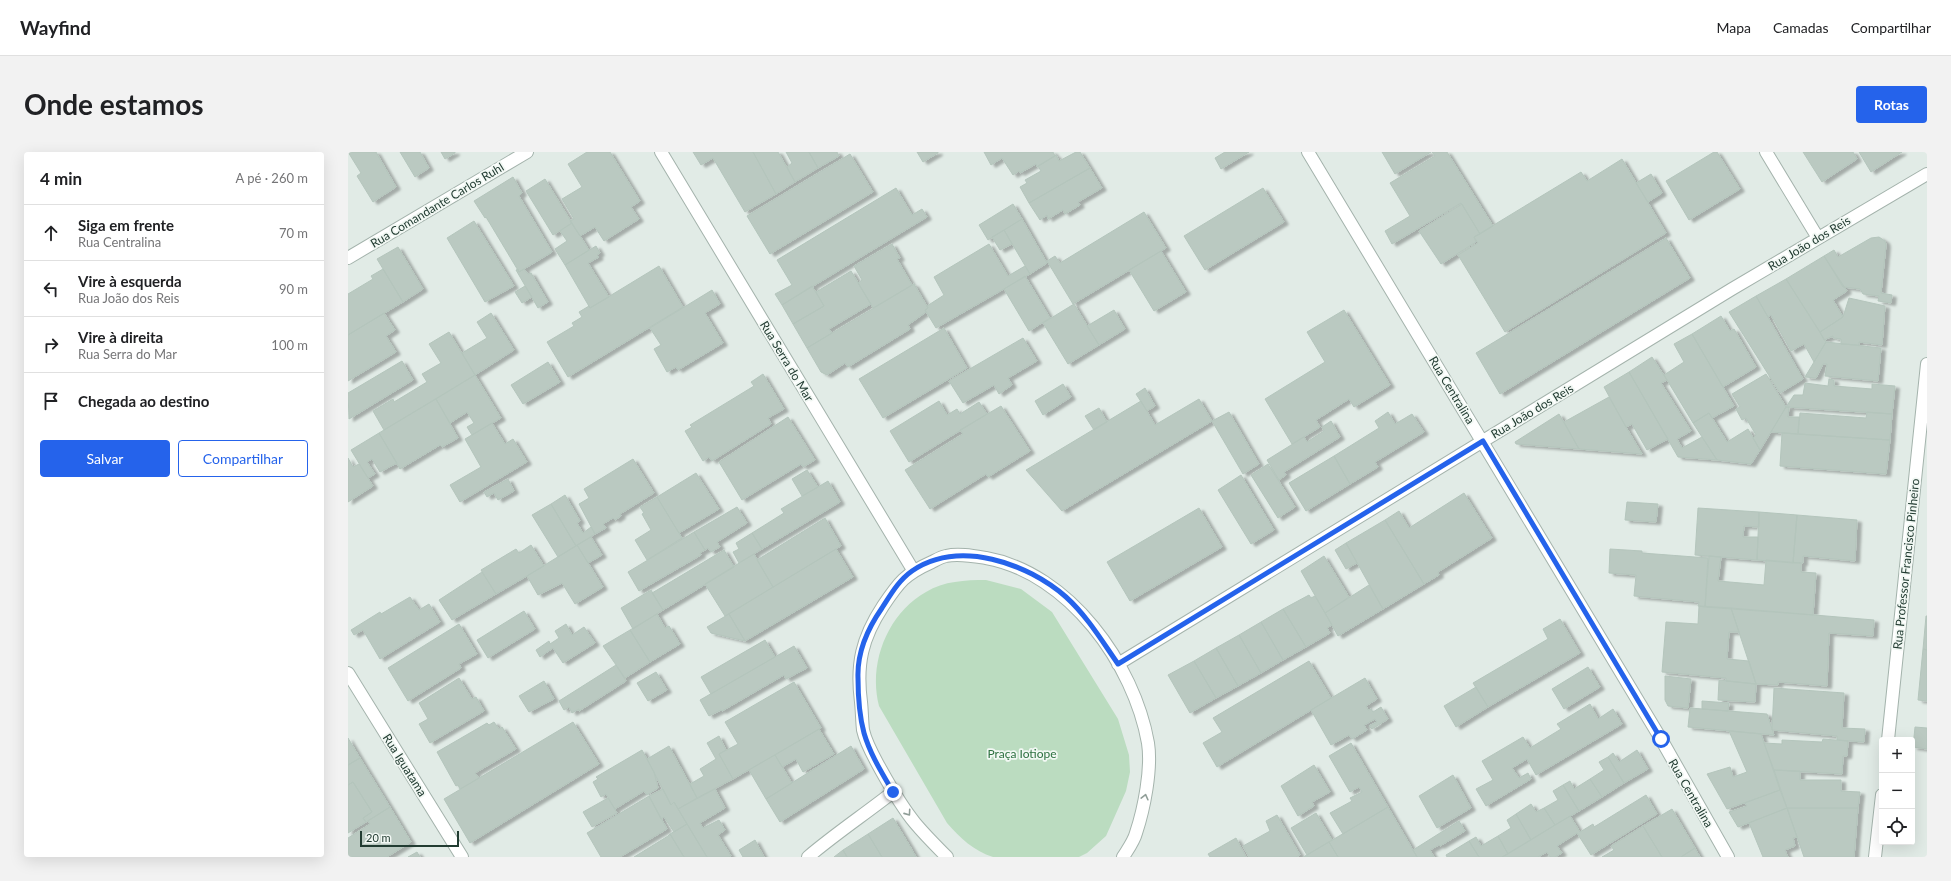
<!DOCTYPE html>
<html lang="pt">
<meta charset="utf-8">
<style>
body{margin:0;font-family:Lato,sans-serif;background:#f2f2f2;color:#202124}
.controls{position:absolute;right:12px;bottom:12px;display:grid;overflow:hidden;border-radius:4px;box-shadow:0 4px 16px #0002}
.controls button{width:36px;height:36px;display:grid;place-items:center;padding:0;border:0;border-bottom:1px solid #e0e0e0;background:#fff;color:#202124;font:20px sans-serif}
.scale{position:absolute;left:12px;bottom:10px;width:99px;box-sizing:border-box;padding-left:4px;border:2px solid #223c32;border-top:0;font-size:11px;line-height:14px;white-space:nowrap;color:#223c32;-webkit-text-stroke:3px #f2f8f4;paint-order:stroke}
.stop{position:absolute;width:12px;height:12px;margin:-9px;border:3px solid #2563eb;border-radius:50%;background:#fff}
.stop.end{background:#2563eb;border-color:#fff;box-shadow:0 1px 4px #0008}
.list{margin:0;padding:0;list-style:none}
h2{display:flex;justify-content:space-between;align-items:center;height:52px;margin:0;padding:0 16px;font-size:17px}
h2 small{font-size:13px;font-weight:400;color:#757577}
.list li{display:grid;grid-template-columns:26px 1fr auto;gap:12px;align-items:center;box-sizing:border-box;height:56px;padding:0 16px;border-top:1px solid #e0e0e0}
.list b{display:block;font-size:15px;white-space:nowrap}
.list p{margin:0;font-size:13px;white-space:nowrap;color:#757577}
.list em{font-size:13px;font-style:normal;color:#757577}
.actions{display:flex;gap:8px;padding:12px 16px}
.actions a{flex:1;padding:9px 0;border:1px solid #2563eb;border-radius:4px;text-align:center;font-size:14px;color:#2563eb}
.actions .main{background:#2563eb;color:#fff}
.icon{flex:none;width:22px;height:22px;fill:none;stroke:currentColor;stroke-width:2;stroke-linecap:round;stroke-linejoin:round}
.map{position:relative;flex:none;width:1579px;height:705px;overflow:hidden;border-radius:4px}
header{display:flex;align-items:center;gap:24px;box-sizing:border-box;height:56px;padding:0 20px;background:#fff;border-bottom:1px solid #e0e0e0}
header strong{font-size:19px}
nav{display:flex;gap:22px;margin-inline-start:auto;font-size:14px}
.intro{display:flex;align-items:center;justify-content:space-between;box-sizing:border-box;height:96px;padding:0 24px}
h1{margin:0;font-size:28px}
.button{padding:10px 18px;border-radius:4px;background:#2563eb;color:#fff;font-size:14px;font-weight:700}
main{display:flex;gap:24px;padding:0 24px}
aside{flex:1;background:#fff;border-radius:4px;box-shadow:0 4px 16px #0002}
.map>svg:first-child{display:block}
.green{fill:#bbdcc0}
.building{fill:#bac9c1;stroke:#b4c5bc;filter:url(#shadow)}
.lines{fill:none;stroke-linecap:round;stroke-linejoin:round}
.minor-casing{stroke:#a4b3ac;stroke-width:14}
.minor{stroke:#fff;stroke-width:12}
.oneway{stroke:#909e98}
.route{stroke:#2563eb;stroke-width:5}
.labels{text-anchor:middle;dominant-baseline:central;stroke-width:3.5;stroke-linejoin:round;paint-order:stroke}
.street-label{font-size:12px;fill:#223c32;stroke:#f2f8f4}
.park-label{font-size:12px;fill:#2d7140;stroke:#f2f8f4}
</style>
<header>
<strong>Wayfind</strong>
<nav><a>Mapa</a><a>Camadas</a><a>Compartilhar</a></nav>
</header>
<div class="intro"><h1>Onde estamos</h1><a class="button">Rotas</a></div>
<main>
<aside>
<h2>4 min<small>A pé · 260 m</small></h2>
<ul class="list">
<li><svg class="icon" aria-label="ahead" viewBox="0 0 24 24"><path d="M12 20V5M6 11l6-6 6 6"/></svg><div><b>Siga em frente</b><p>Rua Centralina</p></div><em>70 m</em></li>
<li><svg class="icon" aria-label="left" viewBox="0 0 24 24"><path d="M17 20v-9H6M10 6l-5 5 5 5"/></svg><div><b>Vire à esquerda</b><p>Rua João dos Reis</p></div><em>90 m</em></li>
<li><svg class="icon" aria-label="right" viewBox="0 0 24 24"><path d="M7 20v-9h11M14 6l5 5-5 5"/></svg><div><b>Vire à direita</b><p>Rua Serra do Mar</p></div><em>100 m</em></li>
<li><svg class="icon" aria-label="arrive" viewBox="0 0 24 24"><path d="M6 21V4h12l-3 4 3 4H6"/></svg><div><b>Chegada ao destino</b></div></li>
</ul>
<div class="actions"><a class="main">Salvar</a><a>Compartilhar</a></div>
</aside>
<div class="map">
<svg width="1579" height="705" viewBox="0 0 1579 705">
<defs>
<filter id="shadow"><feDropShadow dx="4.5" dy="2.5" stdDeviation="1" flood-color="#0004"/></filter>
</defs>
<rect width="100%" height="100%" fill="#e1ebe6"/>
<path class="green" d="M638,428L673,437L704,460L770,567L781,603L782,620L778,639L758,684L739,701L731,705H645C626,699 612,686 599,671L531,554C520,512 539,462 578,440C596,429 617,428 638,428Z"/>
<path class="building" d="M0,0H28L48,35L25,50L9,24L13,21Z
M52,0H72L81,16L67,25Z
M93,0H107V1L97,7Z
M239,0H262L292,49L283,55L291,67L256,89L247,75L232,84L222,69L226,67L214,47L234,35L220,12Z
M345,0H405L428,42L397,60L365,6L353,13Z
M405,0H430L447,30L428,42Z
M438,0H461L470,16L447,30L439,15L444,11Z
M461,0H489L491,4L470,16Z
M569,0H590V1L575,10Z
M636,0H705L707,4L689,15L688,12L672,21L671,19L665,23L654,6L643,13Z
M728,0H732L742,16L681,51L672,35L679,31L677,28L693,19L690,14L708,3L711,9Z
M877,0H901L873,17L867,6Z
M1034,0H1083L1047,22Z
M1084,0H1099L1145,74L1132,82L1113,51L1044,92L1037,79L1062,64L1042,31L1087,4Z
M1366,0H1369L1392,37L1341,68L1318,29Z
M1455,0H1505L1509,7L1474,30Z
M1511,0H1554L1523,20Z
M502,2L525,40L422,102L399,64Z
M1274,7L1318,81L1157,180L1110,103L1130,91L1126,85L1233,20L1239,29Z
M742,16L754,36L730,50L732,53L717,62L715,58L700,67L699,63L692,68L681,51Z
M1303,22L1314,41L1300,50L1288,31Z
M165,25L174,41L171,44L204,100L171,120L138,65L137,66L126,49Z
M197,27L224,71L205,83L178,39Z
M548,36L564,63L574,57L579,65L434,153L427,142L444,133L429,108Z
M915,36L936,70L857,118L836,84Z
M665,52L674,67L640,88L631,73Z
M1114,52L1132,82L1126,85L1128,90L1093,112L1071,79Z
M796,60L818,96L725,152L699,109L707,104L712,111Z
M674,67L699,111L682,122L656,78Z
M126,69L166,134L137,150L99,86Z
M224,71L241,98L217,113L207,97L219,89L212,79Z
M656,78L664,92L652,98L644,85Z
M1531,85L1537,89L1538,93L1533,141L1544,143L1543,151L1530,149L1531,144L1515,142L1512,137L1495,135L1476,104L1486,98L1490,105L1523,86Z
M1318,86L1342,126L1152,242L1128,201Z
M544,92L552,106L549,107L564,133L525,156L510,131L514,128L506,114Z
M641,92L660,124L677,114L682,122L588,176L577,158L580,156L579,154L596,143L586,125Z
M248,94L252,101L249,103L251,105L240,111L261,145L242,156L217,113Z
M50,95L75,137L55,150L29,107Z
M813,99L838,140L806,159L781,118Z
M1476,104L1499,139L1485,148L1495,165L1472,180L1438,127Z
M311,114L335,155L220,225L199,190L226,174L224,171L234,165L231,160L241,154L242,156Z
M35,117L55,150L0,183V142L25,127L23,124Z
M170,117L171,120L176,117L180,122L183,121L200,150L190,156L168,118Z
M503,119L523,152L481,177L484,181L459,196L445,172L476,154L468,140Z
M677,124L702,166L681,179L656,137Z
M1438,127L1478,190L1466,210L1456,192L1443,199L1423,163L1420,165L1408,144Z
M566,132L580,156L577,158L578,160L560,173L562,177L500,215L497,211L479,223L473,220L459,196Z
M177,134L184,145L174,151L167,140Z
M464,134L476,154L445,172L434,153Z
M364,138L372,152L357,161L375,191L330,218L328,215L319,220L306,197L313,193L302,176Z
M1408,144L1455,227L1432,241L1381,160Z
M1501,146L1537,154L1534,193L1511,190V193L1493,192V187L1485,186V184L1476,188L1472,180L1495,165Z
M726,152L751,193L720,212L695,171Z
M766,158L777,177L751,193L739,174Z
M996,158L1042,233L1006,255L1001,247L968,268L972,275L944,292L917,247L977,210L959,180Z
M36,161L47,178L38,184L48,200L0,229V183Z
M143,161L166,198L127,223L114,201L139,186L129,170Z
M1373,164L1382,179L1386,177L1408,215L1375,235L1344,182Z
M596,176L619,216L535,266L511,227Z
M101,180L127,223L36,278L25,259L45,247L46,250L79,230L74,222L93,211L81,192Z
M1344,182L1386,254L1364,266L1361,261L1345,271L1316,223L1336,210L1326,192Z
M675,186L689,209L660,226L664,233L651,242L646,233L615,251L601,229Z
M1478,190L1533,196L1530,229L1477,224L1479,212H1475L1468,226L1457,225Z
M1304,205L1319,228L1313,231L1343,279L1329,287L1334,296L1354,285L1369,308L1330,305L1281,220Z
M54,209L65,228L1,267L0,241Z
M200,210L212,230L175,252L163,233Z
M1281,220L1320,287L1299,298L1284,272L1278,275L1256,235Z
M415,222L436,257L420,266L423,272L364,309L361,305L355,309L337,279L344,275L342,273L406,234L403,230Z
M1418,222L1438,255L1412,298L1405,286L1408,283L1398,266L1394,268L1388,257L1392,255L1384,242Z
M127,223L153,266L124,283L119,275L126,271L119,260L102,271L88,247Z
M1481,227L1486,228V234L1524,237V232L1547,234L1544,262L1438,255L1446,243H1455L1457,231L1480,234Z
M715,232L723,245L695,263L687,249Z
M797,236L807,254L799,259L788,242Z
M1261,245L1278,275L1294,302L1231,297L1216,270Z
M88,247L110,286L94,295L92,293L52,317L31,281Z
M851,247L864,269L714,359L678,318L793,249L807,273Z
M591,249L599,263L609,257L612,262L631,250L639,262L561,310L542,279Z
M653,254L682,299L640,325L638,322L582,357L557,318L615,282L612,278Z
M1438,255H1441L1440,265H1451L1450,282L1423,280Z
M751,256L759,270L746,278L737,264Z
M881,260L911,312L895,322L864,269Z
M1040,260L1047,272L1064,262L1076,280L1027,310L1030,315L1002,332L986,304L1031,276L1027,269Z
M1519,260L1544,262L1542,288L1450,282L1452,261L1518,266Z
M1361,261L1379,290L1400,277L1412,298L1403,312L1369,308L1345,271Z
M1211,262L1231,297L1168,292L1167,290Z
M440,265L467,308L455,315L453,312L394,348L371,310Z
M983,269L992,285L936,320L938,323L931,328L919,308L956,285L959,290L976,279L974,275Z
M144,271L157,292L165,287L179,310L112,350L102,333L133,315L117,287Z
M31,281L49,311L32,320L24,307L19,310L27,322L20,326L3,298Z
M1434,281L1542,288L1538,322L1432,314Z
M986,304L1002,332L958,359L941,331Z
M0,306L5,315L11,312L25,334L0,350Z
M285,307L306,341L272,362L273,364L267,368L265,366L255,372L258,376L247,382L231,352L241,346L236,337Z
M920,312L947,355L930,366L903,323Z
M459,318L470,335L454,344L444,327Z
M348,321L371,357L331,381L309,345Z
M893,323L926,378L903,392L870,338Z
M160,327L166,339L150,348L146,341L139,345L136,340Z
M480,329L492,350L414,397L404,381L436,361L433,357Z
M1116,341L1144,386L1090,420L1091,423L1076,432L1037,368L1051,359L1061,376Z
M217,343L232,369L229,371L235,381L243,375L247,382L228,394L203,352Z
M309,345L334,386L299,408L287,388L303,378L294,362L296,361L292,355Z
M1279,350L1310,352L1308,370L1277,368Z
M203,352L228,394L210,405L184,363Z
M389,355L399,371L369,390L372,395L363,400L360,396L357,398L346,380Z
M851,356L874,395L782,449L759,410Z
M1350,356L1411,360V375L1396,374L1395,385H1410L1409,408L1347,403Z
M1411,360L1449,363L1445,411L1409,408Z
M1449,363L1509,368L1507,409L1455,404V411H1445Z
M477,366L493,394L425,435L409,408Z
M1037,368L1076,432L1035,457L998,391Z
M346,380L357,398L352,401L353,403L291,439L280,420Z
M404,381L414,397L391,411L385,400L391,397L388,391Z
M243,385L254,403L240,411L229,393Z
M998,391L1009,411L998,417L987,398Z
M183,393L196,414L148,442L133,418L168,397L171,401Z
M229,393L255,435L227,452L214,431L190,443L179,424Z
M488,397L505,425L397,489L381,462Z
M1262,397L1294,399V401L1360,406L1357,455L1350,454L1351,450L1286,444L1288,423L1261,421Z
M376,398L386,415L315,458L304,441Z
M406,402L425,435L377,464L357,432Z
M976,404L1001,445L977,461L953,419Z
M1361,404L1373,405L1370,429L1416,433L1418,408L1453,411V420L1468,421L1465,463L1357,455Z
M134,420L148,442L104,468L91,448Z
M1021,433L1035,457L990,484L977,461Z
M303,438L315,458L285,477L273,456Z
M961,443L963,446L967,444L984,473L979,476L982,481L958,495L935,457Z
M62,445L71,458L81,452L92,470L32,507L15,478L6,483L3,478L32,460L33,462Z
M1351,454L1383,456L1391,480H1381L1379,507L1401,509L1408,532L1378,529V526L1314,520L1318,470L1350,472Z
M1383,456L1526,468L1525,484L1481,481L1479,534L1430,530V533L1408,532Z
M935,457L958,495L935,508L913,470Z
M176,459L187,477L140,506L129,488Z
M309,462L317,476L321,474L332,492L302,510L282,478Z
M381,462L397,489L363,481L359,475Z
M1578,464H1579V498L1575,497Z
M1212,467L1232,501L1140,555L1125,531L1200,487L1195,477Z
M913,470L935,508L913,521L891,483Z
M111,472L129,502L111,512L113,516L60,549L40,516Z
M218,472L224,483L236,475L247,491L215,511L205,496L192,505L188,498L201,489L202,492L211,486L207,479Z
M282,478L302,510L277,526L255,494Z
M891,483L913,521L890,534L868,496Z
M417,488L427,505L363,542L353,525Z
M446,494L459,516L438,527L436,523L374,559L373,558L361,564L352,548Z
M868,496L890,534L868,546L846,509Z
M1575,497L1579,498V549L1570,548Z
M846,509L868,546L842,561L820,523Z
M961,509L983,546L869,615L855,591L874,580L865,566Z
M268,513L278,529L231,559V557L224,561L221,555L216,558L211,549Z
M1240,515L1252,535L1216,557L1204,537Z
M308,520L319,538L300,549L289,531Z
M1317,524L1343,527L1340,556L1320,554L1317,548Z
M111,526L124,547L128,545L136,559L82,591L71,572L80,567L71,551Z
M1017,526L1029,547L1018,554L1020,558L1023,557L1025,560L1033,555L1040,567L1024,577L1021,574L1029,570L1027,567L1016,573L1019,578L1004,587L1001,583L983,593L963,558Z
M1371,528L1408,532L1407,550L1370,548Z
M196,529L206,547L181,560L171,544Z
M446,530L473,576L385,627L371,602L390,592L377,570Z
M1128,535L1140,555L1108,575L1096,554Z
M1426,536L1496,541L1494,576L1517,577L1516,590L1489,588V584L1424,578Z
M1354,549L1381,551L1380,559L1354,557Z
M1242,552L1250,567L1265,557L1274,572L1188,623L1179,607L1164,616L1171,626L1180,621L1183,627L1138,654L1128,637L1145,628L1134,609L1175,585L1182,596L1213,577L1209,572Z
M1342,556L1419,562L1426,583L1340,575Z
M146,570L151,577L154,575L168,597L127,621L131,626L112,637L110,633L108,634L89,600L139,571L141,573Z
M225,570L251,612L122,691L96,647Z
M1567,575L1579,576V597L1565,595Z
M471,577L486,602L455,620L448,607L434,615L427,603Z
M1381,579L1413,582L1432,638L1379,657L1359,622L1382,615L1385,625L1399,620Z
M371,584L378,598L371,602L385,627L349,646L342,632L356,624L352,617L368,607L359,591Z
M0,586L12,606L0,613Z
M1475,587L1500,589L1499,604H1495L1494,622L1426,618L1416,591L1434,592V588L1474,590Z
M1003,591L1040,655L995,682L982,661L1004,649L1002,646L1014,640L1011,635L1002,640L981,604Z
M321,594L349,646L330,657L326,650L323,653L299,607Z
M503,594L516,617L432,670L418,647Z
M294,598L306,620L310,636L299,643L296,639L267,657L258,642L253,645L245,630L250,627L248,625Z
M1289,598L1300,617L1276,631L1260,605L1265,601L1271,610Z
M427,603L444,631L418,647L401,618Z
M1260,605L1276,631L1254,645L1242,627L1256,618L1251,610Z
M12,606L42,655L18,670L15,666L24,660L5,630L0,633V613Z
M966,613L982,640L964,650L966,654L950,664L933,634Z
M1426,618L1452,619V628H1493V639L1512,640L1510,656H1439Z
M1105,623L1123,656L1089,676L1071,644Z
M1242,627L1254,645L1231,659L1215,633L1222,629L1226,637Z
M5,630L24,660L15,666L18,670L0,681V633Z
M1215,633L1231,659L1207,673L1196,656L1210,648L1205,639Z
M315,637L323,653L326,650L339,672L326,680L316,665L313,667L301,644Z
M367,637L377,656L352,671L355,676L371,668L377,678L370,683L383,704L381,705H359L330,657Z
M1432,638L1439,656L1390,675L1381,660L1399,654L1397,651Z
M1298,643L1309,662L1243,703L1229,681L1209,694L1214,701L1207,705H1202L1199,700L1190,705H1154L1222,664L1232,680L1245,672L1246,675Z
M301,644L319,677L272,705H253L239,681Z
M260,646L269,661L244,675L235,660Z
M1183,652L1188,660L1196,656L1207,673L1183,688L1168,662Z
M42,655L63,690L39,705H0V686L22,672L20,669Z
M1040,655L1069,705H990L981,690Z
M1439,656L1449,685L1445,686L1447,694L1437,698L1440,705H1415L1401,671Z
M1439,656H1510L1506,705H1456Z
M1324,657L1347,696L1333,705H1314L1295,674Z
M968,661L984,688L959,703L943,676Z
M1168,662L1183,688L1160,702L1150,684L1163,676L1159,668Z
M929,663L952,703L948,705H901L895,694L922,679L918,669Z
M545,666L563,696L568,705H534L520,682Z
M1111,669L1117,679L1092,694L1091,693L1082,698L1086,705H1069L1065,698Z
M339,672L359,705H336L322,682Z
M1295,674L1314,705H1254L1266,698L1263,694Z
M322,682L336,705H286L320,684Z
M520,682L534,705H499L495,698Z
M1150,684L1160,702L1154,705H1131L1121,689L1128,685L1133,694Z
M888,686L898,705H862L860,702Z
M407,688L416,705H395L391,698Z
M1121,689L1131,705H1099L1098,703Z
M981,690L990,705H955L959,703Z
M1347,696L1352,705H1333Z
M495,698L499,705H486Z
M69,700L72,705H60Z"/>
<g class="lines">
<g class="minor-casing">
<path id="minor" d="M313,0L565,418
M960,0L1313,587L1380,705
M1418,0L1470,86
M0,106L179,0
M770,512L1384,137L1579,22
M0,521L114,705
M1540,588L1579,212
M460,705C487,682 517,662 545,640
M599,705C588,694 577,683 567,671C553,654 543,636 533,618C526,605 518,592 515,578C514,569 514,559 513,550C508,512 514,486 535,454C551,430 557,422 584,410C588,408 593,405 598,404C610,401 626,404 638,406C721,421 786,512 800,591C804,617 796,657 788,681C786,689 780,697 775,705
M1527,705L1534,643"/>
</g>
<use href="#minor" class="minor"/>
</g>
<defs><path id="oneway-chevron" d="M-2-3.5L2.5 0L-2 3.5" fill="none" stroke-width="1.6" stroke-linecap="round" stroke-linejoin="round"/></defs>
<g class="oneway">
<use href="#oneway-chevron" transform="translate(797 645) rotate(-76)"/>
<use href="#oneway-chevron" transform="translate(560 661) rotate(55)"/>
</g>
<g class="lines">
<path class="route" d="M545,640C534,621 522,602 516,581C512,566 510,542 510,526C509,501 520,476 534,456C543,442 551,428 564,419C611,387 679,411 718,445C739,464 754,489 770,512L1135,289L1313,587"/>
</g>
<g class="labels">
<g class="street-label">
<text transform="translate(89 53) rotate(-31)">Rua Comandante Carlos Ruhl</text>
<text transform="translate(1461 91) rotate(-31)">Rua João dos Reis</text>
<text transform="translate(439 209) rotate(59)">Rua Serra do Mar</text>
<text transform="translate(1104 238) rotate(59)">Rua Centralina</text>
<text transform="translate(1184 259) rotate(-31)">Rua João dos Reis</text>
<text transform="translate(1558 412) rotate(-84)">Rua Professor Francisco Pinheiro</text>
<text transform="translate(57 613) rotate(58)">Rua Iguatama</text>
<text transform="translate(1343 641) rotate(60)">Rua Centralina</text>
</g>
<g class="park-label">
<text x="674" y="601">Praça Iotiope</text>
</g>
</g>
</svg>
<div class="controls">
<button>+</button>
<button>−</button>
<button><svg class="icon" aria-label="locate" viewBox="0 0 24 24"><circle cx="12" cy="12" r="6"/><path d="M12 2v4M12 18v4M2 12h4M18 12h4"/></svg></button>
</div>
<div class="scale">20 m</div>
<div class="stop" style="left:1313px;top:587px"></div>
<div class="stop end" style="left:545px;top:640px"></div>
</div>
</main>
